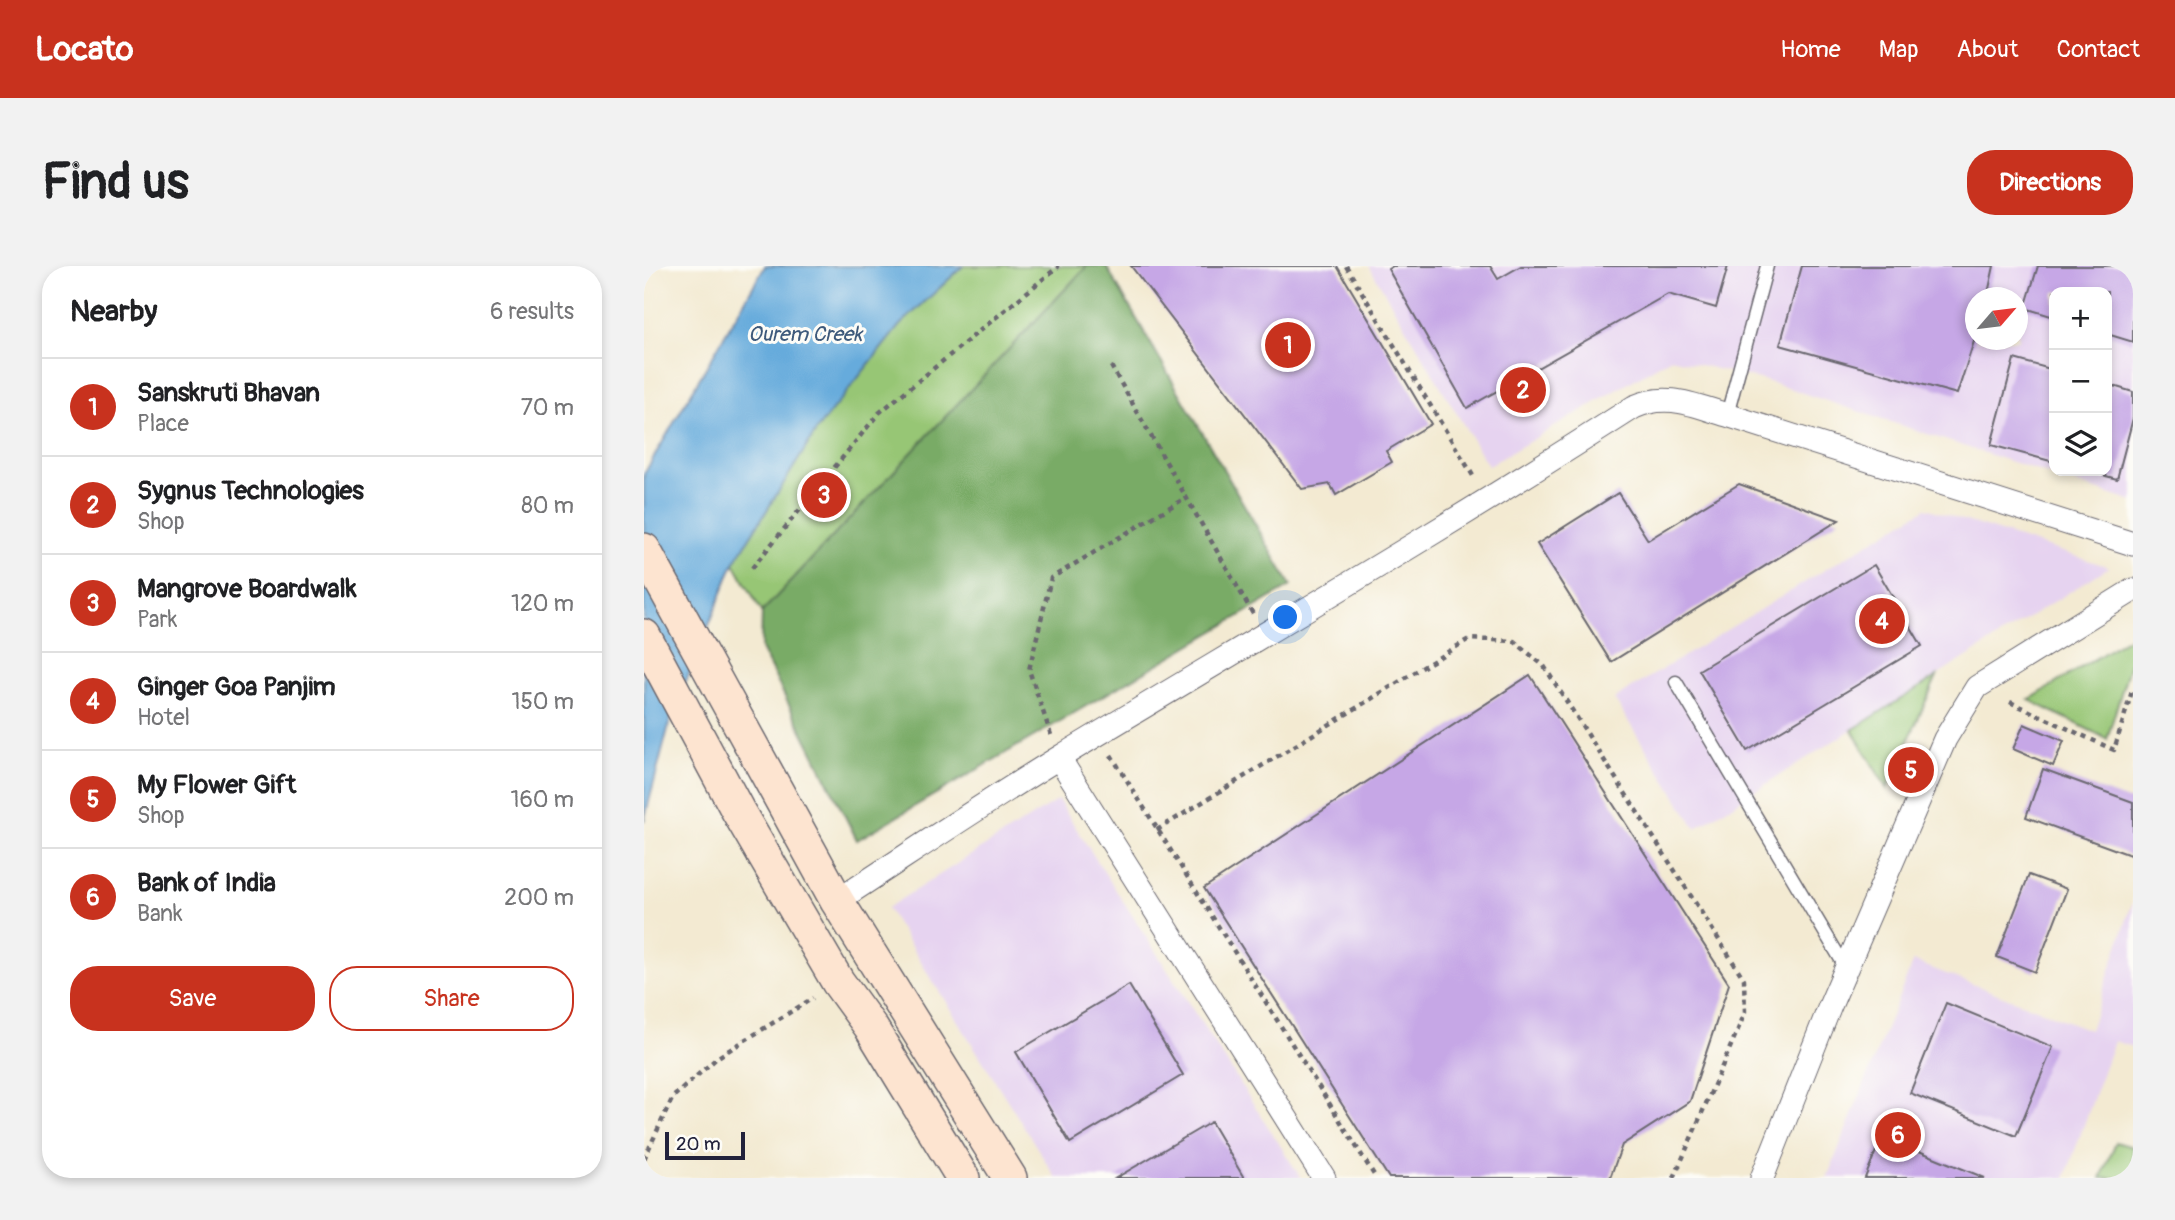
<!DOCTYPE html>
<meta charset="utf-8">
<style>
body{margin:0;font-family:Pangolin,sans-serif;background:#f2f2f2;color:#202124}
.controls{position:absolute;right:21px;top:21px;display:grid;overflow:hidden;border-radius:14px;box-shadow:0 4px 10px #0003}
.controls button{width:63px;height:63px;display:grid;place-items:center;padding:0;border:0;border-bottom:2px solid #e0e0e0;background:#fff;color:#202124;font:35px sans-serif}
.compass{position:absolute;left:1321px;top:21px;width:63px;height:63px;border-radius:50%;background:#fff;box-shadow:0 4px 10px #0003;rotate:62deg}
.scale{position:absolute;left:21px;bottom:18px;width:80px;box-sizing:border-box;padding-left:7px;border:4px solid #22223b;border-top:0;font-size:19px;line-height:24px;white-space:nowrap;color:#22223b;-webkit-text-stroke:5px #fdfcf7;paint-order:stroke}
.you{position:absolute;left:642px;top:352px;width:24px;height:24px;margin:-18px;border:5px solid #fff;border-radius:50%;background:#1a73e8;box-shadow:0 0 0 10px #1a73e833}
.badge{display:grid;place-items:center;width:46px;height:46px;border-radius:50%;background:#c8321e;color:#fff;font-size:23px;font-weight:700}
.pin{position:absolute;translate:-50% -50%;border:4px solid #fff;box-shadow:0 2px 7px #0006}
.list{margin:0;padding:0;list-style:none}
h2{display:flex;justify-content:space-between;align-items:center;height:91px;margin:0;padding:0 28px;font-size:30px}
h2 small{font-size:23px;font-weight:400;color:#757577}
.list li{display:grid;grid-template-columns:46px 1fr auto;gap:21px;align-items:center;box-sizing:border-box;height:98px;padding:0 28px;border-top:2px solid #e0e0e0}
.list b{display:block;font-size:26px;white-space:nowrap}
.list p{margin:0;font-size:23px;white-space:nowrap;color:#757577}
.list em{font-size:23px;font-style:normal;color:#757577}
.actions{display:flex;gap:14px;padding:21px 28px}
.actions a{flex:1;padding:16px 0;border:2px solid #c8321e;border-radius:28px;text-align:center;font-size:24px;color:#c8321e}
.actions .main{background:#c8321e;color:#fff}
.icon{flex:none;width:38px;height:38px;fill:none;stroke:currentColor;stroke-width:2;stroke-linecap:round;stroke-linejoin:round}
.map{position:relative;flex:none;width:1489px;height:912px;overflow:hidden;border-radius:28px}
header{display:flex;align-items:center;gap:42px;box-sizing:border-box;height:98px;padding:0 35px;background:#c8321e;color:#fff}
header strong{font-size:33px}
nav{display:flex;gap:38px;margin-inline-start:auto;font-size:24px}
.intro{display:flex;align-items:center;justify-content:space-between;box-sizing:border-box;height:168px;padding:0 42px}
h1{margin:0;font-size:49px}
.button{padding:18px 32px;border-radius:28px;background:#c8321e;color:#fff;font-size:24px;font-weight:700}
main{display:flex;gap:42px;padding:0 42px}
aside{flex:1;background:#fff;border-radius:28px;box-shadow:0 4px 10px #0003}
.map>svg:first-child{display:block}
.built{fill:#e6d3f0;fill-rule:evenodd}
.green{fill:#97c675;stroke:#5c7458;stroke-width:2}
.forest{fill:#79ab66;stroke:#4e6650;stroke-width:2}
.water{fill:#66abdc;stroke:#44668c;stroke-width:2}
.building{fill:#c6a7e6}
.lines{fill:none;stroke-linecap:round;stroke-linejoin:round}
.lane-casing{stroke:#6b6870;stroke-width:15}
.street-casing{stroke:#6b6870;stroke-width:25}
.secondary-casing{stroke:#6b6870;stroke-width:36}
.path{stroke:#6b6870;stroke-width:4.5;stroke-dasharray:5 5;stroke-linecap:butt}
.lane{stroke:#fff;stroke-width:12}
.street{stroke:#fff;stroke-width:23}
.secondary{stroke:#fde4d0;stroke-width:33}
.labels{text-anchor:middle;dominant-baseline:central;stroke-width:6;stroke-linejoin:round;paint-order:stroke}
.water-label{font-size:21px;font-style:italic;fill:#3d597b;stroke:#fdfcf7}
</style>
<header>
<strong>Locato</strong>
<nav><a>Home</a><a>Map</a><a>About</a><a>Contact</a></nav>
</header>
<div class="intro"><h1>Find us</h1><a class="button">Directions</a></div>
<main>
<aside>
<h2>Nearby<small>6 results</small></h2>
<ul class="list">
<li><span class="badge">1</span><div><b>Sanskruti Bhavan</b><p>Place</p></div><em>70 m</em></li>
<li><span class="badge">2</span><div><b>Sygnus Technologies</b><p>Shop</p></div><em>80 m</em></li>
<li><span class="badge">3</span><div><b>Mangrove Boardwalk</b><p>Park</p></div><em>120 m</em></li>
<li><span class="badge">4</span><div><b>Ginger Goa Panjim</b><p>Hotel</p></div><em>150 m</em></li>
<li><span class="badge">5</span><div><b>My Flower Gift</b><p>Shop</p></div><em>160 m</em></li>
<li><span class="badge">6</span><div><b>Bank of India</b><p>Bank</p></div><em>200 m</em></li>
</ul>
<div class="actions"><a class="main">Save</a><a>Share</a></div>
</aside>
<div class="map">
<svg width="1489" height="912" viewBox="0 0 1489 912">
<rect width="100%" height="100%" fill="#fdfcf7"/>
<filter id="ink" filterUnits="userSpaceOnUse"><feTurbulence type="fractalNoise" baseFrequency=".0143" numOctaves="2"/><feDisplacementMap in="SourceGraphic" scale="14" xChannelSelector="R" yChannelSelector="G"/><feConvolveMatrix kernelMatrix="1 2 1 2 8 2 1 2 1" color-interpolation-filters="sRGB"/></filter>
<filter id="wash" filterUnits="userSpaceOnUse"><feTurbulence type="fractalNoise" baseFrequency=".00686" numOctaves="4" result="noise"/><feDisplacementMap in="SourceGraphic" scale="28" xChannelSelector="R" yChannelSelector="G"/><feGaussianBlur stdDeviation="1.57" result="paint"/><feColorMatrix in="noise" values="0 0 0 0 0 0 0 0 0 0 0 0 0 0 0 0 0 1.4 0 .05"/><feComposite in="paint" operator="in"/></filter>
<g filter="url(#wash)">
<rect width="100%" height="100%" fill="#f3ead2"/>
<path class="built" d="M725,0H1489V236L1119,114L1027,92L844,200ZM1410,26H1463V205H1410ZM1332,32H1374V74H1332Z
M1282,242L1465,301L1052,562L970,433Z
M414,534L657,912H412L243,642Z
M1489,635V781L1470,775L1421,912H1183L1269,695L1446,764Z"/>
<path class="green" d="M319,0H443L118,346L90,297L174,162L256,59Z
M1489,369V388L1463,473L1385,434Z
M1293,410L1243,523L1208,464Z
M1472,876L1489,881V912H1457Z"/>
<path class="forest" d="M443,0H462L647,320L213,574L117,383L118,346Z"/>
<path class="water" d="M121,0H319L256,59L174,162L90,297L26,455L0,555V208Z"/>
<g id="blocks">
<path class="building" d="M487,0H693L787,158L742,185L748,196L692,229L686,218L658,223Z
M749,0H846L854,13L877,0H1084L1072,42L1024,28L823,142L744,3Z
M1158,0H1350L1343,32H1332V69L1313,128L1136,79Z
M1394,0H1489V76L1463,68V26H1410V51L1381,42Z
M1370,93L1410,104V196L1347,179Z
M1463,118L1489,126V152L1473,213L1447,206L1463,205Z
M1095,218L1195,254L967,396L893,278L974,227L1004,274Z
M1230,299L1278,380L1103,485L1055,404Z
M886,409L1085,718L1046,835L978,879L966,912H745L560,622Z
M1380,458L1420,475L1409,500L1369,483Z
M1399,503L1489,536V590L1382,551Z
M1385,609L1423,623L1391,706L1353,691Z
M485,719L539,809L426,877L372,786Z
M1302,737L1409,781L1372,870L1266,827Z
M567,856L600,912H472Z
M1238,870L1341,912H1221Z"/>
</g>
</g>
<g filter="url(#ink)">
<use href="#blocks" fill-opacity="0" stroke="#6b6870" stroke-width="2"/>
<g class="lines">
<g class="lane-casing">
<path id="lane" d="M1083,149L1123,0
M1032,416L1202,702"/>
</g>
<g class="street-casing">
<path id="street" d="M415,492L680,912
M193,635C267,587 340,537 416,491C608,375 801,263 990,141C1023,126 1049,139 1083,149L1489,278
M1118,912L1186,740L1301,473L1333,421L1489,324"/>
</g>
<g class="secondary-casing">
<path id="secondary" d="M0,284L193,635L366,912
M0,370L94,545L194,716L226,760L319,912"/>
</g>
<path class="path" d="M702,0L831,213
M467,100L609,348
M108,302L235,147L415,0
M1366,436L1470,484L1489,422
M407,469L385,404L407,312L543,231
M467,489L732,912
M513,564L825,373L870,375L900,400L1100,713L1101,747L1030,912
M0,893L29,831L74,791L169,732"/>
<use href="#lane" class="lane"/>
<use href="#street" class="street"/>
<use href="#secondary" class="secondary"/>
</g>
</g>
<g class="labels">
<g class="water-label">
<text x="161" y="68">Ourem Creek</text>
</g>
</g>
</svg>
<div class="controls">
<button>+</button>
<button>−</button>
<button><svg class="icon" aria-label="layers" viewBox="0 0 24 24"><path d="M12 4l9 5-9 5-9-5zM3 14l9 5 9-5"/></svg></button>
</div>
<svg class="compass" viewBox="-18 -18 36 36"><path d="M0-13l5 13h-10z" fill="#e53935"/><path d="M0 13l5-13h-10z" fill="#757577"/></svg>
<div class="scale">20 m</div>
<div class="you"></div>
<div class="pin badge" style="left:644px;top:79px">1</div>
<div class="pin badge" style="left:879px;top:124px">2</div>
<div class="pin badge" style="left:180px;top:229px">3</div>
<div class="pin badge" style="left:1238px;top:355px">4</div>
<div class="pin badge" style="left:1267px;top:504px">5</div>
<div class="pin badge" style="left:1254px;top:869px">6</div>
</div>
</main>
